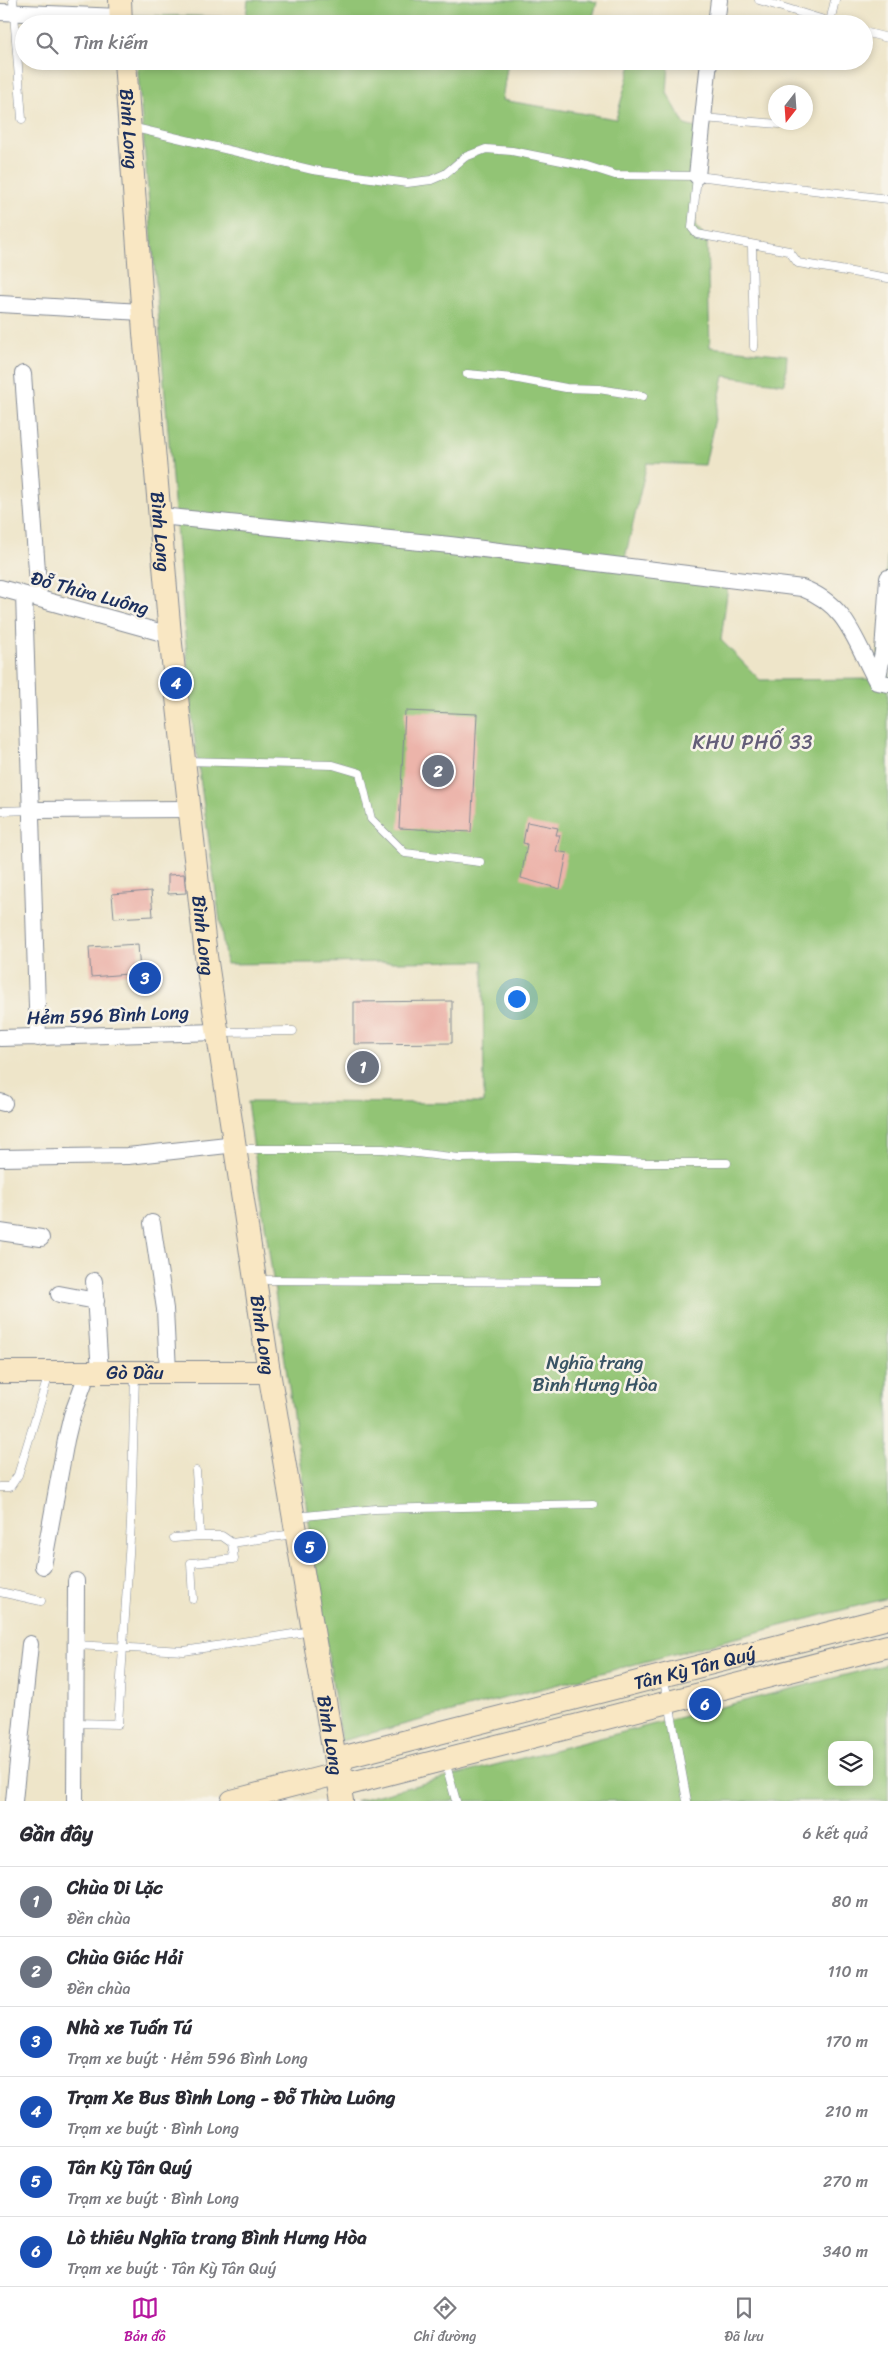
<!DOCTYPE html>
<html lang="vi">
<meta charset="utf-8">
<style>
body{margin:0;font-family:Sriracha,sans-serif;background:#f2f2f3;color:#2b2b33}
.controls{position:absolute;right:15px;bottom:15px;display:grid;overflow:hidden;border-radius:10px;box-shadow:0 2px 8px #0003}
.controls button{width:45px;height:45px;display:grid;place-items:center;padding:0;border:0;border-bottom:1px solid #e1e1e2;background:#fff;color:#2b2b33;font:25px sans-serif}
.compass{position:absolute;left:768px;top:85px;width:45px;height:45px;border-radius:50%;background:#fff;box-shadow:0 2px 8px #0003;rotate:197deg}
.you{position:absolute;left:516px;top:998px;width:18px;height:18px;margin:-12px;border:4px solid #fff;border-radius:50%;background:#1a73e8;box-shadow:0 0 0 8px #1a73e833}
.badge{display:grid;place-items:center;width:32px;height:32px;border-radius:50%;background:#b5179e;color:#fff;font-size:16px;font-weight:700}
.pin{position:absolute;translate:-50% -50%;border:2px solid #fff;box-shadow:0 1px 5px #0006}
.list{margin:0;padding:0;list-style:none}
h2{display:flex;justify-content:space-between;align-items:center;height:65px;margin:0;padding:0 20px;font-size:21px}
h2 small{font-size:16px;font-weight:400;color:#7c7c81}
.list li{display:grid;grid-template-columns:32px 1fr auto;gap:15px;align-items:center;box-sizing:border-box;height:70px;padding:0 20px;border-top:1px solid #e1e1e2}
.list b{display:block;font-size:19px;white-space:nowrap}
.list p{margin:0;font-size:16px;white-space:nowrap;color:#7c7c81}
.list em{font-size:16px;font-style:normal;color:#7c7c81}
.icon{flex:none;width:28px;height:28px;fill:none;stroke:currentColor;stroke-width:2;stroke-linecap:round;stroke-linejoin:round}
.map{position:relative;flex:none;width:888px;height:1801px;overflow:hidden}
.search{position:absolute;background:#fff;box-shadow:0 2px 8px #0003;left:15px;right:15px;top:15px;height:55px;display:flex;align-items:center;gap:12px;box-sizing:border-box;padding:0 18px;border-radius:28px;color:#7c7c81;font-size:19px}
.sheet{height:485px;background:#fff}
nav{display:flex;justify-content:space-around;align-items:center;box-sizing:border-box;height:70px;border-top:1px solid #e1e1e2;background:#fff;font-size:14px;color:#7c7c81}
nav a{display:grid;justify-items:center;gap:2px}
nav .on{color:#b5179e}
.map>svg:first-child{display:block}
.green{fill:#92c474;stroke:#567a69;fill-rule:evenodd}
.building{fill:#ecb4aa}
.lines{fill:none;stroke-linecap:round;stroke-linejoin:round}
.lane-casing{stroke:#848a94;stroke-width:9}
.street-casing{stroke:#848a94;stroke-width:18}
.secondary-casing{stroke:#848a94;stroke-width:24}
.lane{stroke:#fff;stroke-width:8}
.street{stroke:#fff;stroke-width:16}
.secondary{stroke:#f9e7c3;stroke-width:22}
.labels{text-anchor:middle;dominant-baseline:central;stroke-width:5;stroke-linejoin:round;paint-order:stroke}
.street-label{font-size:19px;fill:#1b2f5e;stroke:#f7f3e8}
.park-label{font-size:19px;fill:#395464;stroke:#f7f3e8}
.neighbourhood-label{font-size:20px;letter-spacing:1px;fill:#645e79;stroke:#f7f3e8}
</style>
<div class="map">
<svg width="888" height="1801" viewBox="0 0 888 1801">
<rect width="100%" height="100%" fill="#f7f3e8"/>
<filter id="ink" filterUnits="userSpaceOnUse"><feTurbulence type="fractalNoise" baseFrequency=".02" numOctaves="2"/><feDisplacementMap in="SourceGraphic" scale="10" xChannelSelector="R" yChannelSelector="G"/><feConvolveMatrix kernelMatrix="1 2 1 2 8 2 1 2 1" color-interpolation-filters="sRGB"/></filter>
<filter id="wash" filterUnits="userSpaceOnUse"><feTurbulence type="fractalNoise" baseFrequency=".0096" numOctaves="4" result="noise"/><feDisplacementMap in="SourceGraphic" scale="20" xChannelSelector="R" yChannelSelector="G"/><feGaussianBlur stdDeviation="1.12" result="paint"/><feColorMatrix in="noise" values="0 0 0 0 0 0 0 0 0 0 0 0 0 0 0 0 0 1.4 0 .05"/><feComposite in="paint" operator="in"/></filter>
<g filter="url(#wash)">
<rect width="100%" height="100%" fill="#eee5c9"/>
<path class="green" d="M248,0H588L597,2L591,24H134L133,15L246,17Z
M137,61H508L502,100L616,119L632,61H660L669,63L667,93L685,125L699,129L695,226L707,239L710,347L787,355L785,384L724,376L705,465L647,463L623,567L728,586L721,640L760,680L876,679L888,548V1598L341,1741L247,1102L484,1103L483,961L226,964L193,728Z
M888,1664V1801H355ZM832,1745H869V1782H832Z"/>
<g id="blocks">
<path class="building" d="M405,711L477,714L471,832L399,828Z
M527,822L558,828L556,835H560L556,851L567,853L560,889L521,878L527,844L523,843Z
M184,874L186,893L168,894V875Z
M151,891L153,916L114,918L112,894Z
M138,944L140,973L91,977L89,947Z
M452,1001V1043L354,1044V1002Z"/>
</g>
</g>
<g filter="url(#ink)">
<use href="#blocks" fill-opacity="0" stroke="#848a94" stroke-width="1"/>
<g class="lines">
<g class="lane-casing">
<path id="lane" d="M13,0L22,119
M759,0L837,24
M830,22L835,0
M864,32L888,38
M702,118L793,125
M131,127L313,170L407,183L431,180L445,174L465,157L486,149L512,151L587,166L615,175L697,176L888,199
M697,176L692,228L697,234L789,251L798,263L888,278
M752,246L754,347
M467,374L513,378L566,388L599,389L643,396
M186,761L333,765L360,773L371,819L405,853L480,862
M0,811L32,810
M220,1032L293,1031
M237,1149H383L459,1158L516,1157L646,1163H727
M257,1280L597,1282
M196,1471L200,1536H222L232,1543L293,1534
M0,1487H10L18,1475L49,1374
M295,1517L375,1509L593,1504
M174,1538L200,1536
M0,1592L41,1601
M193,1599L191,1563L234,1559L232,1543
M76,1645L184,1651L312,1631
M663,1678L669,1702L687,1801
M75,1723L118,1724L131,1523L135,1374
M445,1761L456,1801"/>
</g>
<g class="street-casing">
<path id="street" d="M0,12L120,17
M716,24L719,0
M697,176L709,61
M0,304L142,312
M23,374L39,599
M160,516L450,545L802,588C848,605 855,642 877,682L888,684
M0,588L170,635
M24,595L38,1038
M877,682L883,652L888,578
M32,810L190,809
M0,1038L218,1032
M0,1102L4,1103
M0,1158L128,1156L236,1144
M152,1223L165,1309L168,1372
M0,1232L41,1238
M94,1281L100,1372
M59,1294L96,1301
M43,1566L66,1440L72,1415L88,1372
M14,1801L30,1644
M75,1801L76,1581"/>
</g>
<g class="secondary-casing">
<g id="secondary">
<path d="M120,0L121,24"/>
<path id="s1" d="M125,61L144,333L170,635L206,956L269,1372L342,1801"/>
<path id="s2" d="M0,1372H269"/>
<path id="s3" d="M336,1774L345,1757L888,1618"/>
<path d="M232,1801L336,1774L352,1783L888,1646"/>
</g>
</g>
<use href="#lane" class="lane"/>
<use href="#street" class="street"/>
<use href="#secondary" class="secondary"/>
</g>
</g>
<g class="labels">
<g class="street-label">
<text stroke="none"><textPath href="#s1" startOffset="68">Bình Long</textPath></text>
<text stroke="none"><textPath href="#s1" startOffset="472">Bình Long</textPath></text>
<text transform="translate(90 593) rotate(15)">Đỗ Thừa Luông</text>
<text stroke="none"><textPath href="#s1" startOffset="878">Bình Long</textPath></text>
<text transform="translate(108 1015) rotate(-2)">Hẻm 596 Bình Long</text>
<text stroke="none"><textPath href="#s1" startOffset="1282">Bình Long</textPath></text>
<text stroke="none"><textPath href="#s2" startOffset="135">Gò Dầu</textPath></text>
<text stroke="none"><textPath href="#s3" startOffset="380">Tân Kỳ Tân Quý</textPath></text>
<text stroke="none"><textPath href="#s1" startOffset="1688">Bình Long</textPath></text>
</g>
<g class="park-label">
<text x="595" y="1362">Nghĩa trang<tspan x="595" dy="22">Bình Hưng Hòa</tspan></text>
</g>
<g class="neighbourhood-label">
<text x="753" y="742">KHU PHỐ 33</text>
</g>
</g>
</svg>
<div class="controls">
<button><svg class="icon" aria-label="layers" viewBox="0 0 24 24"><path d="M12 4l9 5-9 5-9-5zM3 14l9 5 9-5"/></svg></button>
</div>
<svg class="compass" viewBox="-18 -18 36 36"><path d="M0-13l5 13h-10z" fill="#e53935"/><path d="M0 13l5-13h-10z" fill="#7c7c81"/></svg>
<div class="you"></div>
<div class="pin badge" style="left:363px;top:1067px;background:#6b7280">1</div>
<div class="pin badge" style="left:438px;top:771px;background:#6b7280">2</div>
<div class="pin badge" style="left:145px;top:978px;background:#1a4fb4">3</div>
<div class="pin badge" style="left:176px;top:683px;background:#1a4fb4">4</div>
<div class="pin badge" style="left:310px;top:1547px;background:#1a4fb4">5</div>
<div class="pin badge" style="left:705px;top:1704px;background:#1a4fb4">6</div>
<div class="search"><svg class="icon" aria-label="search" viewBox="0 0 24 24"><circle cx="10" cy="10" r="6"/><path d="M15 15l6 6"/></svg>Tìm kiếm</div>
</div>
<section class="sheet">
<h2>Gần đây<small>6 kết quả</small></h2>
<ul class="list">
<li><span class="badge" style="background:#6b7280">1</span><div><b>Chùa Di Lặc</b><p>Đền chùa</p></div><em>80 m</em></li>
<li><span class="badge" style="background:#6b7280">2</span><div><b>Chùa Giác Hải</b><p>Đền chùa</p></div><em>110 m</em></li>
<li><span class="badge" style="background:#1a4fb4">3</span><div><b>Nhà xe Tuấn Tú</b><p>Trạm xe buýt · Hẻm 596 Bình Long</p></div><em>170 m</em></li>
<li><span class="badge" style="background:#1a4fb4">4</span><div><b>Trạm Xe Bus Bình Long - Đỗ Thừa Luông</b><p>Trạm xe buýt · Bình Long</p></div><em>210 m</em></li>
<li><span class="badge" style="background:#1a4fb4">5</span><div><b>Tân Kỳ Tân Quý</b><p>Trạm xe buýt · Bình Long</p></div><em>270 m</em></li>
<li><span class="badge" style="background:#1a4fb4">6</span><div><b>Lò thiêu Nghĩa trang Bình Hưng Hòa</b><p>Trạm xe buýt · Tân Kỳ Tân Quý</p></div><em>340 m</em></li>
</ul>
</section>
<nav>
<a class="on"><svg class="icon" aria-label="map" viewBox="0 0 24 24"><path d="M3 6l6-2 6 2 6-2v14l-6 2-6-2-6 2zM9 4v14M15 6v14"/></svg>Bản đồ</a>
<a><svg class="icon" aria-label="directions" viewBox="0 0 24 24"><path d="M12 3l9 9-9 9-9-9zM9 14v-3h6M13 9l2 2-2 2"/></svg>Chỉ đường</a>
<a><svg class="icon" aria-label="saved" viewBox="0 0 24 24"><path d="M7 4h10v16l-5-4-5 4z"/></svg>Đã lưu</a>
</nav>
